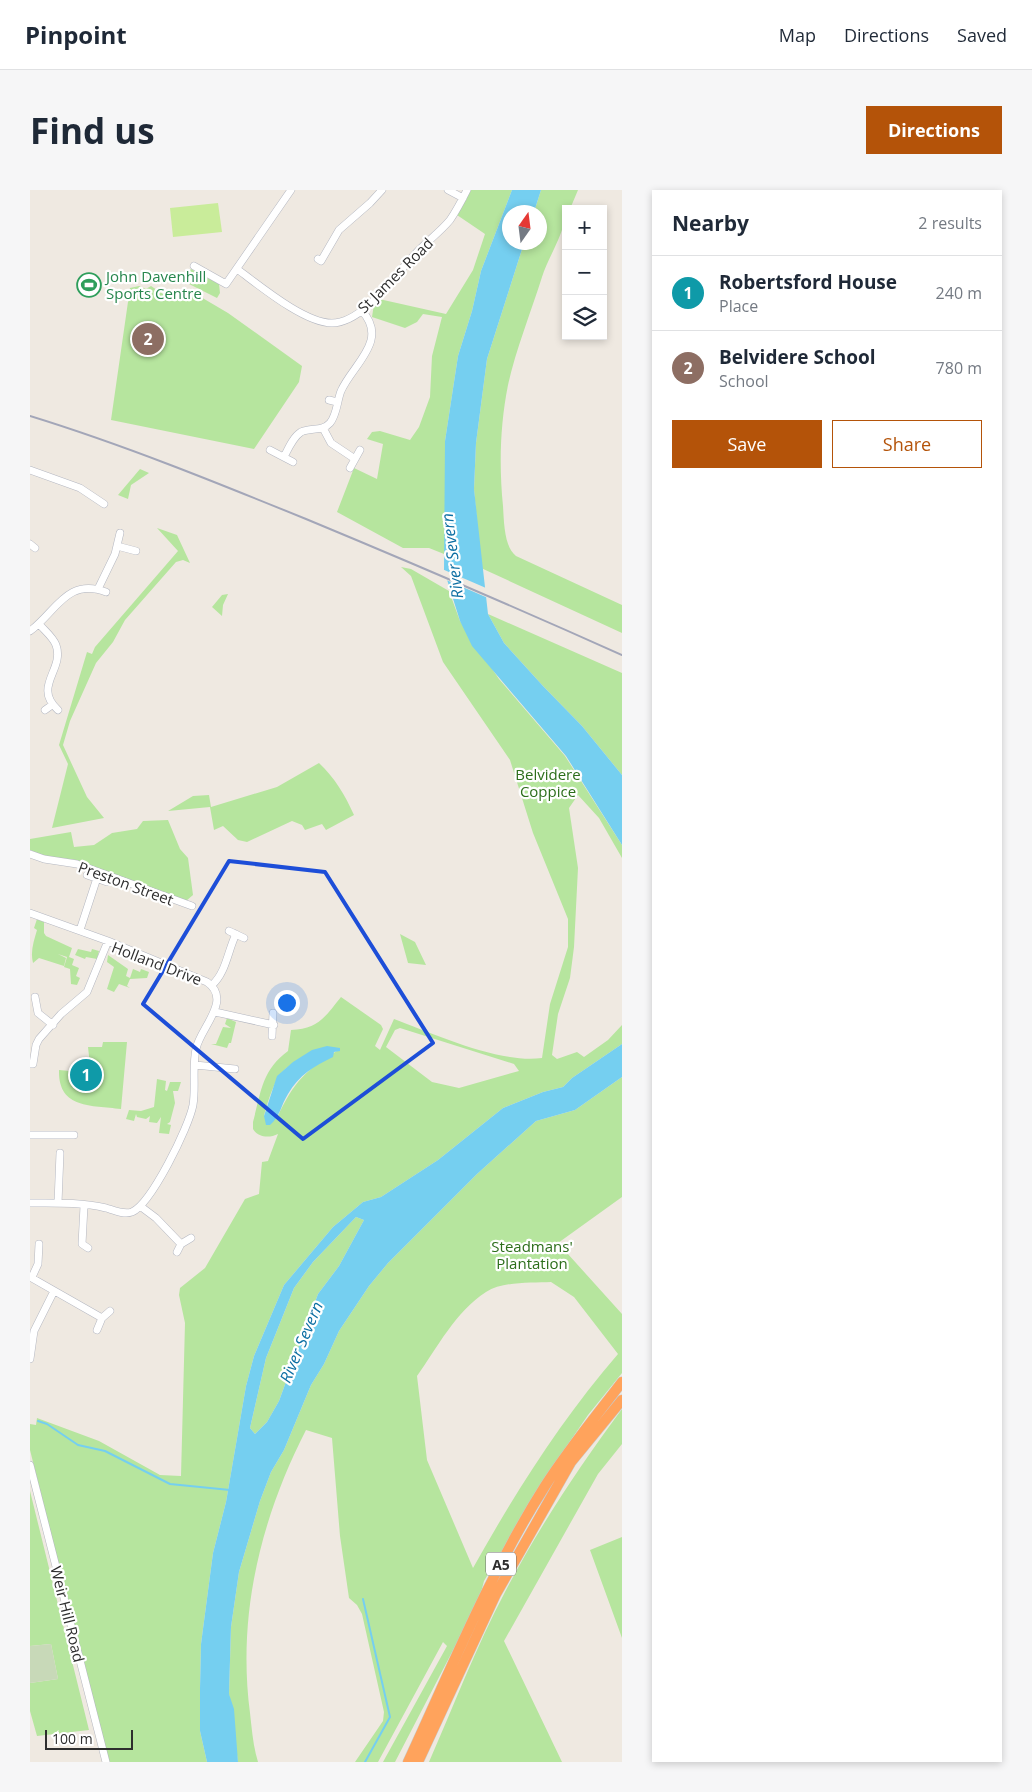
<!DOCTYPE html>
<meta charset="utf-8">
<style>
body{margin:0;font-family:"Open Sans",sans-serif;background:#f6f6f7;color:#1f2937}
.controls{position:absolute;right:15px;top:15px;display:grid;overflow:hidden;border-radius:0px;box-shadow:0 2px 8px #0003}
.controls button{width:45px;height:45px;display:grid;place-items:center;padding:0;border:0;border-bottom:1px solid #e0e1e3;background:#fff;color:#1f2937;font:25px sans-serif}
.compass{position:absolute;left:472px;top:15px;width:45px;height:45px;border-radius:50%;background:#fff;box-shadow:0 2px 8px #0003;rotate:14deg}
.scale{position:absolute;left:15px;bottom:12px;width:88px;box-sizing:border-box;padding-left:5px;border:2px solid #2e2e2e;border-top:0;font-size:14px;line-height:18px;white-space:nowrap;color:#2e2e2e;-webkit-text-stroke:4px #fff;paint-order:stroke}
.you{position:absolute;left:256px;top:812px;width:18px;height:18px;margin:-12px;border:4px solid #fff;border-radius:50%;background:#1a73e8;box-shadow:0 0 0 8px #1a73e833}
.badge{display:grid;place-items:center;width:32px;height:32px;border-radius:50%;background:#b45309;color:#fff;font-size:16px;font-weight:700}
.pin{position:absolute;translate:-50% -50%;border:2px solid #fff;box-shadow:0 1px 5px #0006}
.list{margin:0;padding:0;list-style:none}
h2{display:flex;justify-content:space-between;align-items:center;height:65px;margin:0;padding:0 20px;font-size:21px}
h2 small{font-size:16px;font-weight:400;color:#747a83}
.list li{display:grid;grid-template-columns:32px 1fr auto;gap:15px;align-items:center;box-sizing:border-box;height:75px;padding:0 20px;border-top:1px solid #e0e1e3}
.list b{display:block;font-size:19px;white-space:nowrap}
.list p{margin:0;font-size:16px;white-space:nowrap;color:#747a83}
.list em{font-size:16px;font-style:normal;color:#747a83}
.actions{display:flex;gap:10px;padding:15px 20px}
.actions a{flex:1;padding:11px 0;border:1px solid #b45309;border-radius:0px;text-align:center;font-size:18px;color:#b45309}
.actions .main{background:#b45309;color:#fff}
.icon{flex:none;width:28px;height:28px;fill:none;stroke:currentColor;stroke-width:2;stroke-linecap:round;stroke-linejoin:round}
.map{position:relative;flex:none;width:592px;height:1572px;overflow:hidden;border-radius:0px}
header{display:flex;align-items:center;gap:30px;box-sizing:border-box;height:70px;padding:0 25px;background:#fff;border-bottom:1px solid #e0e1e3}
header strong{font-size:24px}
nav{display:flex;gap:28px;margin-inline-start:auto;font-size:18px}
.intro{display:flex;align-items:center;justify-content:space-between;box-sizing:border-box;height:120px;padding:0 30px}
h1{margin:0;font-size:35px}
.button{padding:12px 22px;border-radius:0px;background:#b45309;color:#fff;font-size:18px;font-weight:700}
main{display:flex;gap:30px;padding:0 30px}
aside{flex:1;background:#fff;border-radius:0px;box-shadow:0 2px 8px #0003}
.map>svg:first-child{display:block}
.green{fill:#b6e59e;fill-rule:evenodd}
.cemetery{fill:#c8d9b8}
.pitch{fill:#c9ec9a}
.water{fill:#75cff0;fill-rule:evenodd}
.pier{fill:#efe9e1}
.lines{fill:none;stroke-linecap:round;stroke-linejoin:round}
.stream{stroke:#75cff0;stroke-width:2}
.minor-casing{stroke:#b4b7c1;stroke-width:8}
.highway-casing{stroke:#c9c9c9;stroke-width:11}
.minor{stroke:#fff;stroke-width:7}
.highway{stroke:#ffa35c;stroke-width:10}
.rail{stroke:#a3a6b8;stroke-width:2}
.marked{fill:none;stroke:#1d4ed8;stroke-width:4;stroke-linejoin:round}
.labels{text-anchor:middle;dominant-baseline:central;stroke-width:4.5;stroke-linejoin:round;paint-order:stroke}
.shield{fill:#fff;stroke:#6d6d6d;stroke-width:1}
.shield-label{font-size:14px;font-weight:bold;fill:#2e2e2e}
.street-label{font-size:15px;fill:#2e2e2e;stroke:#fff}
.leisure-label{font-size:15px;fill:#27864d;stroke:#fff;text-anchor:start}
.park-label{font-size:15px;fill:#2c6e1b;stroke:#fff}
.water-label{font-size:16px;font-style:italic;fill:#0d6fa3;stroke:#fff}
</style>
<header>
<strong>Pinpoint</strong>
<nav><a>Map</a><a>Directions</a><a>Saved</a></nav>
</header>
<div class="intro"><h1>Find us</h1><a class="button">Directions</a></div>
<main>
<div class="map">
<svg width="592" height="1572" viewBox="0 0 592 1572">
<rect width="100%" height="100%" fill="#efe9e1"/>
<path class="green" d="M441,0H482L451,81L442,121L428,166L415,251L416,358L414,364L399,358H373L307,322L324,278L347,289L353,254L337,249L342,242L350,241L380,250L389,237L400,207L402,166L412,127L393,124L387,132L375,138L342,127L344,114L349,109L416,124L443,80L455,44L427,25Z
M511,0H548L540,19H536C536,42 519,65 512,87C501,122 486,159 478,195C470,235 469,276 473,316C474,331 474,357 486,366L592,415V443L451,378L444,299L446,253L457,169L494,53L510,52V22H504Z
M161,79L189,94L190,103L187,108L153,91Z
M109,96L116,99L121,96L139,108L164,103L198,123L272,176L269,192L224,259L81,230L100,98Z
M110,279L119,283L101,295L98,309L88,305Z
M127,338L147,345L160,373L153,370L146,372L95,430L83,452L66,473L40,531L33,555L57,607L74,628L22,638L38,574L29,555L57,462L62,464L65,457L148,361Z
M371,377L381,379L419,401L430,431L469,489L535,566L592,655V668L569,628L548,605L539,618L548,678L544,757L540,788L528,824L522,865L527,869L547,862L554,867L578,850L592,835V854L542,888L533,897L513,902L473,918L408,970L351,1007L333,1012L303,1037L254,1095L224,1166L216,1196L196,1312L183,1363L171,1454L170,1498V1541L177,1572H78L0,1260V1234L6,1235L7,1228L69,1251L130,1285L151,1286L155,1133L149,1105L150,1098L175,1078L215,1009L229,1004L232,972L238,971L248,944C240,948 228,948 223,939V932C231,902 232,880 258,861L261,840C288,839 295,827 311,807L351,835L353,839L345,856L350,860L364,829C404,844 470,874 512,868L520,814L538,757V729L503,643L480,570L413,472L381,386ZM370,838L484,874L489,881L429,898L402,892L356,857L365,840ZM310,859C276,880 264,891 247,928L234,926C250,869 257,874 310,859Z
M198,404L193,415L192,426L182,417L192,405Z
M458,424L592,483V585L552,536L513,496L474,453Z
M289,573C305,588 315,605 324,625L296,640L292,634L275,640L272,635L262,631L217,652L208,650L193,636L184,640L180,617L138,621L163,606L179,605L181,617L247,597Z
M138,630L150,659L158,668L163,705L156,711L46,670L14,666L0,660V649L41,642L44,657L64,655L82,643L107,639L113,631Z
M7,729L14,732V743L16,746L42,758L39,767L44,769L42,775L49,778L46,786L50,788L47,795L41,794L40,779L34,777L37,767L28,764L36,768L34,776L9,768L3,773C0,761 4,751 7,740L4,738Z
M370,744L385,752L396,775L378,773Z
M48,759L61,762L62,759L69,761L67,769L56,767L55,769L45,765Z
M78,765L98,779L96,786L100,788L103,779L110,782L111,779L119,782L117,788L100,789L97,796L100,798L89,794L84,802L77,799L84,777L77,772Z
M197,828L206,832L201,853H199L197,858L181,854H186L193,837L201,838L195,834Z
M73,852H97L91,919C61,915 28,919 29,880L51,882L52,898H57V889H61V880L67,879V875H60L58,857H72Z
M592,887V1007L528,1053L592,1124V1183L558,1225L519,1282L454,1391L449,1410L365,1572H353L417,1456L413,1452L348,1572H325L353,1531L354,1522L332,1424L327,1415L319,1408L310,1346L302,1248L276,1240C231,1328 207,1424 220,1523C222,1540 223,1556 228,1572H208L199,1504L201,1437L209,1382L230,1311L241,1282L254,1260L281,1195L294,1174L309,1141L339,1096L358,1073L447,984L506,931L545,920ZM521,1092L544,1107L588,1164C531,1230 485,1303 443,1378L397,1270L387,1186C407,1158 426,1121 456,1102C473,1091 502,1093 521,1092Z
M127,889L136,891L135,900L137,901L140,892H151L148,901H143L145,913L140,932L137,934L141,935L139,944L129,943L131,927L127,933L119,932L120,926L116,929L107,927L106,924L104,931L96,929L99,920L111,921L124,917Z
M326,1027L334,1030L309,1076L288,1104L249,1211L237,1232L225,1244L220,1238L236,1168L264,1098L283,1072Z
M592,1219V1254L568,1284L474,1451L532,1572H399C424,1515 446,1457 475,1402C509,1337 549,1277 592,1219Z
M0,1301L59,1540L7,1546L0,1521V1493L28,1489L21,1454L0,1456Z
M592,1347V1448L560,1360Z"/>
<path class="cemetery" d="M21,1454L28,1489L0,1493V1456Z"/>
<path class="pitch" d="M188,13L192,42L143,47L140,18Z"/>
<path class="water" d="M482,0H511L504,22H480V52L494,53L457,169L446,253L444,299L458,424L474,453L513,496L552,536L592,585V655L536,566L442,456L430,431L414,380L415,251L428,166L442,121L451,81Z
M592,854V887L545,920L506,931L447,984L358,1073L339,1096L309,1141L294,1174L281,1195L254,1260L241,1282L230,1311L209,1382L201,1437L199,1504L204,1519L208,1572H177L170,1541V1498L171,1454L183,1363L196,1312L216,1196L224,1166L254,1095L303,1037L333,1012L351,1007L408,970L473,918L513,902L533,897L542,888ZM326,1027L334,1030L309,1076L288,1104L249,1211L237,1232L225,1244L220,1238L236,1168L264,1098L283,1072Z
M297,856L310,858V861L304,862L303,867C284,876 269,885 258,904C251,915 250,927 240,935H236L234,926L247,886L263,872L282,860Z"/>
<path class="pier" d="M412,379L456,398L458,408L414,389Z"/>
<g class="lines">
<path class="stream" d="M8,1231L17,1234L48,1255L75,1261L140,1294L200,1300
M333,1409L360,1527L335,1572"/>
<g class="minor-casing">
<path id="minor" d="M418,0L433,8
M288,69L291,71L309,40L340,13L352,0
M164,76L196,94L261,0
M207,79C229,95 274,133 302,133C335,133 368,80 390,59C400,49 411,41 420,30C427,20 432,10 437,0
M299,210L307,212
M293,238L301,253L325,269
M240,260L263,272
M254,267C258,259 263,247 271,242C281,237 292,242 300,233C307,225 307,211 311,201C323,174 360,150 331,120
M320,278L330,260
M0,280L50,298L74,314
M0,354L5,358
M87,356L106,361
M68,399L85,364L90,343
M9,434C15,441 23,447 26,455C35,480 2,496 28,520
M0,441C26,422 37,387 76,402
M15,520L22,515
M0,664L14,669L47,674L162,716
M57,685L77,692
M0,723L78,751
M50,740L67,688
M199,741L214,748
M182,795C196,783 198,760 206,744
M5,807L8,823L23,835
M185,822L244,835
M242,846L243,823
M0,874H3L6,855L9,849L31,824L57,802L78,751L177,792C203,810 170,838 166,859C162,877 166,897 163,915C159,937 121,1014 102,1022C94,1025 83,1020 76,1018C52,1012 24,1013 0,1013
M165,875L205,879
M0,945H44
M28,1013L30,963
M54,1016L52,1054L58,1058
M110,1016L126,1028L151,1054
M147,1062L151,1054L161,1048
M0,1087L72,1128
M2,1087L8,1074L9,1054
M67,1140L72,1128L80,1121
M0,1169L4,1141L24,1101
M0,1275L76,1572"/>
</g>
<g class="highway-casing">
<path id="highway" d="M378,1572C421,1479 460,1383 515,1296C538,1260 566,1226 592,1192
M388,1572L466,1404L541,1272L592,1210"/>
</g>
<use href="#minor" class="minor"/>
<use href="#highway" class="highway"/>
<path class="rail" d="M0,226C94,255 185,292 276,329C382,373 487,418 592,465"/>
</g>
<path class="marked" d="M199,671L295,682L403,853L273,949L113,814Z"/>
<defs>
<g id="stadium-ring" transform="scale(1.25)"><circle r="9.5" fill="#fff" stroke="#2e9e5b" stroke-width="1.5"/><path d="M0-5a6.5 5 0 1 0 0 10a6.5 5 0 1 0 0-10ZM-3.5-1.8h7v3.6h-7Z" fill="#2e9e5b"/></g>
</defs>
<g fill-rule="evenodd">
<use href="#stadium-ring" x="59" y="95"/>
</g>
<g class="labels">
<rect class="shield" x="456" y="1362.5" width="30" height="23" rx="4"/>
<g class="shield-label">
<text x="471" y="1374">A5</text>
</g>
<g class="street-label">
<text transform="translate(365 85) rotate(-45)">St James Road</text>
<text transform="translate(96 693) rotate(20)">Preston Street</text>
<text transform="translate(127 773) rotate(21)">Holland Drive</text>
<text transform="translate(38 1424) rotate(76)">Weir Hill Road</text>
</g>
<g class="leisure-label">
<text x="76" y="86">John Davenhill<tspan x="76" dy="17">Sports Centre</tspan></text>
</g>
<g class="park-label">
<text x="518" y="584">Belvidere<tspan x="518" dy="17">Coppice</tspan></text>
<text x="502" y="1056">Steadmans'<tspan x="502" dy="17">Plantation</tspan></text>
</g>
<g class="water-label">
<text transform="translate(422 366) rotate(-97)">River Severn</text>
<text transform="translate(271 1152) rotate(-67)">River Severn</text>
</g>
</g>
</svg>
<div class="controls">
<button>+</button>
<button>−</button>
<button><svg class="icon" aria-label="layers" viewBox="0 0 24 24"><path d="M12 4l9 5-9 5-9-5zM3 14l9 5 9-5"/></svg></button>
</div>
<svg class="compass" viewBox="-18 -18 36 36"><path d="M0-13l5 13h-10z" fill="#e53935"/><path d="M0 13l5-13h-10z" fill="#747a83"/></svg>
<div class="scale">100 m</div>
<div class="you"></div>
<div class="pin badge" style="left:56px;top:885px;background:#0f9aa8">1</div>
<div class="pin badge" style="left:118px;top:149px;background:#8d6e63">2</div>
</div>
<aside>
<h2>Nearby<small>2 results</small></h2>
<ul class="list">
<li><span class="badge" style="background:#0f9aa8">1</span><div><b>Robertsford House</b><p>Place</p></div><em>240 m</em></li>
<li><span class="badge" style="background:#8d6e63">2</span><div><b>Belvidere School</b><p>School</p></div><em>780 m</em></li>
</ul>
<div class="actions"><a class="main">Save</a><a>Share</a></div>
</aside>
</main>
